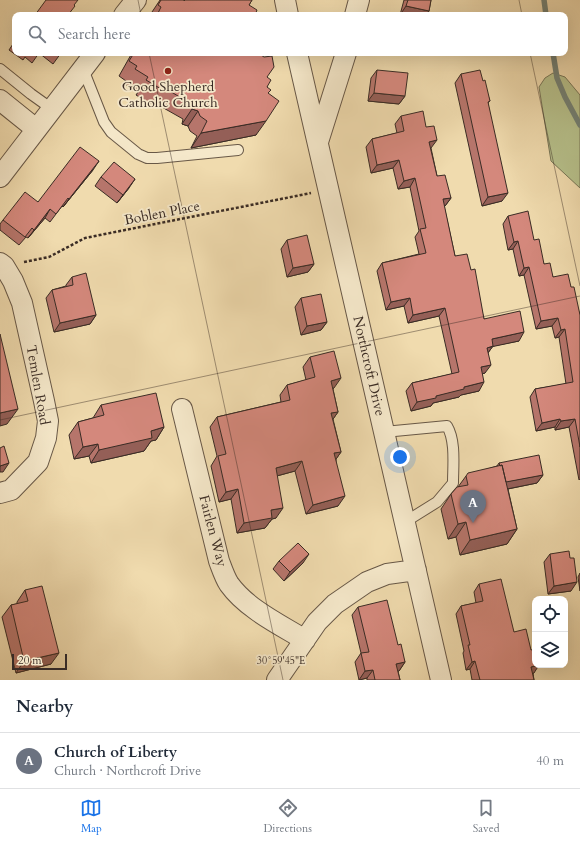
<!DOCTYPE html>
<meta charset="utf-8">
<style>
body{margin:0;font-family:Cardo,serif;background:#f2f2f3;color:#1f2937}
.controls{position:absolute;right:12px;bottom:12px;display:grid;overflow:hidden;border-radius:8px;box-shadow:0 4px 16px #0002}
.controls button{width:36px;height:36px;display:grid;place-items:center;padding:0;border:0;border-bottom:1px solid #e0e1e3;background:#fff;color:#1f2937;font:20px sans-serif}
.scale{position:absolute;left:12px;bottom:10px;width:55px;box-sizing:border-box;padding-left:4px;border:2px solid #3a2c25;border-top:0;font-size:11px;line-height:14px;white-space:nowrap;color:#3a2c25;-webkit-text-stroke:3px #f5e8ca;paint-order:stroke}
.you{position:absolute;left:400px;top:457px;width:14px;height:14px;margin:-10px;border:3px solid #fff;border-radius:50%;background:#1a73e8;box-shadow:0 0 0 6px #1a73e833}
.badge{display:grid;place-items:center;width:26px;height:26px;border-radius:50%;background:#1a73e8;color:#fff;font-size:13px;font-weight:700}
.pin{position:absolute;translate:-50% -33px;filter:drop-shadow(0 1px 2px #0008)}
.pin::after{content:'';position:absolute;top:21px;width:14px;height:12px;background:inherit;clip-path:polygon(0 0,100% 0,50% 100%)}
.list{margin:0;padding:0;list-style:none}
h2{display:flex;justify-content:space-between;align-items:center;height:52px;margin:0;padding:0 16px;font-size:17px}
h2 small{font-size:13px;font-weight:400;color:#747a83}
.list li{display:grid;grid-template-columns:26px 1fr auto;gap:12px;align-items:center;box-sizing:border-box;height:56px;padding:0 16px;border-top:1px solid #e0e1e3}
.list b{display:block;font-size:15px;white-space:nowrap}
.list p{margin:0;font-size:13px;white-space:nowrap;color:#747a83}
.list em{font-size:13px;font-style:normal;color:#747a83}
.icon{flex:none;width:22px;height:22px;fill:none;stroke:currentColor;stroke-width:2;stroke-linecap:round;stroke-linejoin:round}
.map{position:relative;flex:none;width:580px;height:680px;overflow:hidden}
.search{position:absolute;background:#fff;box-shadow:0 4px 16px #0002;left:12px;right:12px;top:12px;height:44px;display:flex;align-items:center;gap:10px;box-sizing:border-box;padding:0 14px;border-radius:8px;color:#747a83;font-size:15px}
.sheet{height:108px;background:#fff}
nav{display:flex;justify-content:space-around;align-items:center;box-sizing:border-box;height:56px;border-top:1px solid #e0e1e3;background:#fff;font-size:11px;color:#747a83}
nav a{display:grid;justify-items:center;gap:2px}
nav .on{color:#1a73e8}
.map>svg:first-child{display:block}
.green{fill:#b7c18c;stroke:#787658}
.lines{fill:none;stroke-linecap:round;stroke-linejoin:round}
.stream{stroke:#748276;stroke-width:5.5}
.lane-casing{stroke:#685847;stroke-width:12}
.street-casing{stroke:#685847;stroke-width:22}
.path{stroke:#3a2c25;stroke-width:2.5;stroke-dasharray:3 2;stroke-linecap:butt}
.lane{stroke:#f5e8ca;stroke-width:10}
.street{stroke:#f5e8ca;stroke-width:20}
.wall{fill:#b6756b;stroke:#3a2c25}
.shaded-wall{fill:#945f57;stroke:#3a2c25}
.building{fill:#d4887c;stroke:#3a2c25}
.ticks{fill:none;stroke:#3a2c25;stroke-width:1;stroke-opacity:0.45}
.poi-dot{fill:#8f2418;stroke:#f5e8ca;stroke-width:1.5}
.labels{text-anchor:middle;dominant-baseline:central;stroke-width:3.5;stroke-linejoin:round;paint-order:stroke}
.poi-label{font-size:14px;fill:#3a2c25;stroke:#f5e8ca}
.street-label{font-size:14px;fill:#3a2c25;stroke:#f5e8ca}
.ticks-label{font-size:10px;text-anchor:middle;fill:#3a2c25;stroke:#f5e8ca;stroke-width:3.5;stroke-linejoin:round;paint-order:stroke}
</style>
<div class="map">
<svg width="580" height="680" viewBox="0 0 580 680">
<rect width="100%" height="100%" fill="#f0dbae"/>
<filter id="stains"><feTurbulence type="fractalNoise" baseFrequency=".005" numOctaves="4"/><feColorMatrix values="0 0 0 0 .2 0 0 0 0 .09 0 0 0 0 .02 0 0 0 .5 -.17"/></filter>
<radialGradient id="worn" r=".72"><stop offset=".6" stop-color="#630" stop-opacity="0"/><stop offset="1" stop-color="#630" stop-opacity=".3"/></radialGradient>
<path class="green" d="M553,73L565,77L580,95V188L551,161L539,87L545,78Z"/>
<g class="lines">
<path class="stream" d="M544,0L546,15
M553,53L557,78L565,97L580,125"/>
<g class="lane-casing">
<path id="lane" d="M0,69L31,94L52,109
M83,69L104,122L111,132L138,154L147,158H157L238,150
M384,432L447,426C456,441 453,466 453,483L437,502L405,522"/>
</g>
<g class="street-casing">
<path id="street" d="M285,0L288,15
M124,15L136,0
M355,15L359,0
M297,53L441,680
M0,100L36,129
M318,142L346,53
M0,177L95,53
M0,263L4,266L13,281L22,303L44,401L48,421L46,438L38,462L11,490L0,493
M182,409L219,561C222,569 225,578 229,584C247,609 279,624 305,640
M277,680L317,622L335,604L367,582L387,574L416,570"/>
</g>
<path class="path" d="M24,262L49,257L85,238L311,193"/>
<use href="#lane" class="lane"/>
<use href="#street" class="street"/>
</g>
<path class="wall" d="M160,0H252L249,5L255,15H150Z
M404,0H431L429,11L426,15H400Z
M15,41V53H61L53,64L39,53L32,63L25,57L23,60L9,50Z
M132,53H258L267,77V87L268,93L256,135L191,148L197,136L190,131L188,126L182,124L183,119L153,102L151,104L136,95L138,92L125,84L126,81L119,76Z
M377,70L405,96L399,104L368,101L371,78Z
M461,74L483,81L490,101L488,103L502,201L482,206L455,83Z
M401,116L431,148L437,176L451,198L445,206H444L455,256L471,270L484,319L519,341L493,346L488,353L485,373L482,374L479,391L461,395L459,397L433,403L431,406L411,411L406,391L412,383L452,374L439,316L408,323L404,306L386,310L377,271L382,263L419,254L415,237L419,231L410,187L398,189L393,168L371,173L366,147L372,139L397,133L395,124Z
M93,170L63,207L62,206L50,222L45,218L28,238L26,237L19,245L0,230V224L3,220L38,202Z
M101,177L129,188L117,203L95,186Z
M508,216L534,240L544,264L553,277L571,287L580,315V479L579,480L569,427L555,430V427L536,431L530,397L535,389L566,384L559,337L555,338L552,326L536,329L524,275L519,276L513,249L508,250L503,224Z
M287,240L314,264L308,272L287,277L281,249Z
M72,277L96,315L90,324L54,332L46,298L52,290L66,286V285Z
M301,298L327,322L321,330L301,335L295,307Z
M310,357L334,388L333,389L338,412L333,419L341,452L336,459L338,506L306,514L295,471L277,476L276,518L272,519L265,528L237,533L231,499L219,502L211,466L217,456L210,427L217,417L281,402L280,395L287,385L306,380L303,367Z
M101,405L164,427L156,440L151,441L144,451L91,463L89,456L74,459L69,435L78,422L93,418Z
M499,463L543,475L537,483L508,489L517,529L507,544L460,555L456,537L448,539L441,509L451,494L458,487L466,476L497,466Z
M550,554L571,591L548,594L544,562Z
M279,561L303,563L284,581L273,569Z
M580,573V591L578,577Z
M479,584L514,632L534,673H533L534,680H472L470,669L466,670L463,653L464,651L456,614L461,606L476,603L474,592Z
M25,590L51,664L16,673L2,617L11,605L17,604V602Z
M358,607L398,645L405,662L399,671H398L400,680H367V678L359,680L355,662L361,653L352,615Z"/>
<path class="shaded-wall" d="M406,6L429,11L426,15H400Z
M374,93L405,96L399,104L368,101Z
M192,109L198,111L188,126L182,124Z
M266,121L256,135L191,148L201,133Z
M437,140L431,148L424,150L429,142Z
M399,160L393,168L371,173L377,165Z
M99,161L93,170L63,207L69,199Z
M415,178L410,187L398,189L404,181Z
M135,179L129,188L117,203Z
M508,193L502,201L482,206L488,197Z
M451,198L445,206L437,208L443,199Z
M50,209L45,218L28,238L34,230Z
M518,241L513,249L508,250L514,242Z
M314,264L308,272L287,277L293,268Z
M529,267L524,275L519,276L524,268Z
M410,298L404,306L386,310L391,302Z
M445,308L439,316L408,323L413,315Z
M96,315L90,324L54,332L60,323Z
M558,318L552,326L536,329L541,321Z
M327,322L321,330L301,335L307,326Z
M565,329L559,337L555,338L561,330Z
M524,332L519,341L486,348L492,339Z
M493,346L487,354V348Z
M491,365L485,373L475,376L481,367Z
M341,378L334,388L324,391L331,381Z
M484,382L479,391L461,395L459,397L433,403L431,406L411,411L417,402L436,396L464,387Z
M18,409L7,424L0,426V413Z
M338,412L331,422V413Z
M560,419L555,427L536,431L542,423Z
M575,419L569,427L555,430L561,421Z
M164,427L156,440L151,441L144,451L91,463L99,450L151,431Z
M98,444L89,456L74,459L83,447Z
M341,452L334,462V453Z
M302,461L295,471L269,478L276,468Z
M9,463L3,472H0V466Z
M543,475L537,483L497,491L503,482Z
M238,489L231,499L219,502L226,492Z
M345,496L338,506L306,514L313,505Z
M283,508L276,518L272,519L265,528L237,533L244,523L271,510Z
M466,522L456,537L448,539L458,524Z
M517,529L507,544L460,555L470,540Z
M309,554L303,563L284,581L290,572Z
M577,582L571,591L548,594L554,586Z
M59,653L51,664L16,673L24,661Z
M475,661L470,669L466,670L472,662Z
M405,662L399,671L390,673L396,664Z
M539,665L534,673L526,675L531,667Z
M373,670L367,678L359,680L365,671Z"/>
<path class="building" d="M46,0H78L74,5L75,6L68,15H35Z
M161,0H184V1L185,0H252L249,5L257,10L255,15H157L161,7L158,5Z
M408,0H431L429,11L406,6Z
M55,53H60L58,55Z
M134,53H258L264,57L272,56L274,67L267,77L271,80L267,87L271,90L268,93L279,101L266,121L201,133L207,121L200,116L198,111L192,109L193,105L163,87L161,89L146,80L148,77L135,69L137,66L129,61Z
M377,70L408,73L405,96L374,93Z
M480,70L483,81L485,80L490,101L488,102L508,193L488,197L461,74Z
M423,111L426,127L434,126L437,140L429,142L437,176L445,175L451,198L443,199L455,256L467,254L471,270L475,269L484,319L520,311L524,332L492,339L493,346L487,348L491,365L481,367L484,382L464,387V389L436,396V398L417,402L412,383L459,372L445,308L413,315L410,298L391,302L382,263L426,253L420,229L426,228L415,178L404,181L399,160L377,165L372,139L404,131L401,116Z
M80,147L99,161L69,199L68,198L56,214L50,209L34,230L32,228L25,237L3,220L25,192L38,202Z
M114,162L135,179L123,195L101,177Z
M528,211L534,240L539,239L544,264L550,263L553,277L568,274L571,287H574L580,315V447L575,419L561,421L560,419L542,423L535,389L573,382L565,329L561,330L558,318L541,321L529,267L524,268L518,241L514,242L508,216Z
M307,235L314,264L293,268L287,240Z
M86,273L96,315L60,323L52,290L73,285L72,277Z
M321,294L327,322L307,326L301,298Z
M0,334L18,409L0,413Z
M334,351L341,378L331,381L338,412L331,413L341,452L334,453L345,496L313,505L302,461L276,468L283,508L271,510L272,518L244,523L238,489L226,492L218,456L226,454L217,417L290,400L287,385L315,377L310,357Z
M156,393L164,427L151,431L152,438L99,450L98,444L83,447L78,422L104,415L101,405Z
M4,446L9,463L0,466V448Z
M539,455L543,475L506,482L502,465L500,466L499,463Z
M502,465L517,529L470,540L466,522L458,524L451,494L457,487L468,485L466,476L468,473Z
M298,543L309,554L290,572L279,561Z
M569,551L570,558H574L577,582L554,586L550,554Z
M501,579L514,632L526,629L531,650L535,649V665H539L531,667L534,680H480L475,661L472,662L468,645H470L461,606L483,601L479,584Z
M42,586L59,653L24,661L11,605L28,601L25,590Z
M387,600L398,645L401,644L405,662L396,664L400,680H375L373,670L365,671L361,653L369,652L358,607Z"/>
<path class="ticks" d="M138,0L141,15M519,0L522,15M149,53L283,680M530,53L580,286M0,420L580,296"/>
<circle class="poi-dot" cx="168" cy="71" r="4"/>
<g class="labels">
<g class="poi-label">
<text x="168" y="86">Good Shepherd<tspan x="168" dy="16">Catholic Church</tspan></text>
</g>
<g class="street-label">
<text transform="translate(162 213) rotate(-11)">Boblen Place</text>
<text transform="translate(369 366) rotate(77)">Northcroft Drive</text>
<text transform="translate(38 385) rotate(80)">Temlen Road</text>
<text transform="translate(213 531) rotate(75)">Fairlen Way</text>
</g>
</g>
<g class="ticks-label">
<text x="281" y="664">30°59'45"E</text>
</g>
<rect width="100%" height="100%" filter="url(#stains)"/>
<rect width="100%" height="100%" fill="url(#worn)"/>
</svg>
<div class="controls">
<button><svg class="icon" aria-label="locate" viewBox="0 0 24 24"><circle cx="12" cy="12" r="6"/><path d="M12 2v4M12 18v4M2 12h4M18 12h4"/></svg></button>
<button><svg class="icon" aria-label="layers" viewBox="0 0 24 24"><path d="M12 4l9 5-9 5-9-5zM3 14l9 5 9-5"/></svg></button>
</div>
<div class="scale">20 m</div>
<div class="you"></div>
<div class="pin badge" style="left:473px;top:523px;background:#6b7280">A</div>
<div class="search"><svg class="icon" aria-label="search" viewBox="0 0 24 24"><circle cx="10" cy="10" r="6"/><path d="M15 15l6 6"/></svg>Search here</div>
</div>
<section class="sheet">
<h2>Nearby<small></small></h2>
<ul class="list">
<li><span class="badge" style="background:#6b7280">A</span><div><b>Church of Liberty</b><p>Church · Northcroft Drive</p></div><em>40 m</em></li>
</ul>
</section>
<nav>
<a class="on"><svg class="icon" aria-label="map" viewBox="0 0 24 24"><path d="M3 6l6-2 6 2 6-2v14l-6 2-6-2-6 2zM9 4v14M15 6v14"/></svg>Map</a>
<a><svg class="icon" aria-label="directions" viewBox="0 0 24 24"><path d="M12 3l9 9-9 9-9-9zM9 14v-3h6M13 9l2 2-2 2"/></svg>Directions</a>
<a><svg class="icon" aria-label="saved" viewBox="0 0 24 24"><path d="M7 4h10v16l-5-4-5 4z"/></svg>Saved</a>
</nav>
